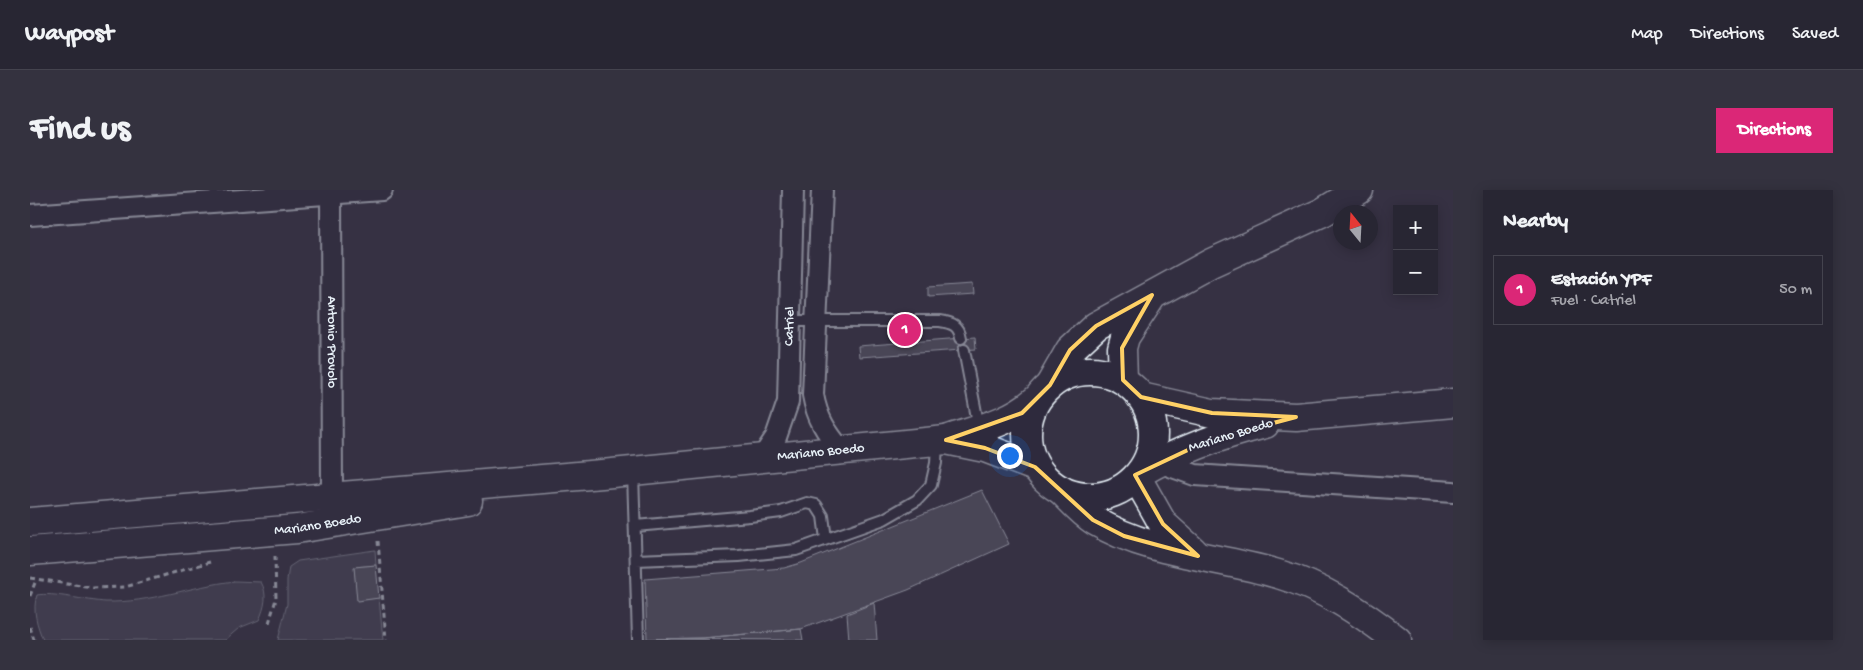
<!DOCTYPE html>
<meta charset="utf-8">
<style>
body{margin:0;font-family:"Gochi Hand",sans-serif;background:#34323f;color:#f1f3f6}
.controls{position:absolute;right:15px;top:15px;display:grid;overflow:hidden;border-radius:0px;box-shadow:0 2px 12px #0003}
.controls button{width:45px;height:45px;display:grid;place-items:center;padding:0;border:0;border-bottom:1px solid #44434e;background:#282633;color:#f1f3f6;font:25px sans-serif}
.compass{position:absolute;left:1303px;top:15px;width:45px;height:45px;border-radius:50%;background:#282633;box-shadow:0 2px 12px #0003;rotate:342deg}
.you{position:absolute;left:979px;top:265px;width:18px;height:18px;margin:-12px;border:4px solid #fff;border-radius:50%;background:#1a73e8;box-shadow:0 0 0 8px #1a73e833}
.badge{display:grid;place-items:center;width:32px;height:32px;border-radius:50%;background:#db2777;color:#fff;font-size:16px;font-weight:700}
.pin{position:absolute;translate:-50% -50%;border:2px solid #fff;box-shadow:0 1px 5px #0006}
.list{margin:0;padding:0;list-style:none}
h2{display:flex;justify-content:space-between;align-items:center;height:65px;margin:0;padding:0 20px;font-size:21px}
h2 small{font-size:16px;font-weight:400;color:#a5a5ac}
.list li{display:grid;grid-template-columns:32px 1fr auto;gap:15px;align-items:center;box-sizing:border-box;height:70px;margin:0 10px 10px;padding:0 10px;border:1px solid #44434e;border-radius:0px}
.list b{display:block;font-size:19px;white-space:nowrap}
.list p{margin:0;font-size:16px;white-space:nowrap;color:#a5a5ac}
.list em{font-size:16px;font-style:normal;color:#a5a5ac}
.map{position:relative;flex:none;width:1423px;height:450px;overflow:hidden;border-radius:0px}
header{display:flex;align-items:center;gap:30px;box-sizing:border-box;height:70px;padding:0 25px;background:#282633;border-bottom:1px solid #44434e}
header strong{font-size:24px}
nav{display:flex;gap:28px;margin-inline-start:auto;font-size:18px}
.intro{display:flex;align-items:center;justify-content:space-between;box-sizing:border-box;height:120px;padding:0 30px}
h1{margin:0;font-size:35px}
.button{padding:12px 22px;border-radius:0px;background:#db2777;color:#fff;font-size:18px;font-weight:700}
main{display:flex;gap:30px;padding:0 30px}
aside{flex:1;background:#282633;border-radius:0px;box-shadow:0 2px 12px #0003}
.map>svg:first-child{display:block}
.green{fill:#4d4b5c;stroke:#9a9eaa}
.building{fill:#605e6e;stroke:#e8f1f8}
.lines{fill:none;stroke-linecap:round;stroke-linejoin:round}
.lane-casing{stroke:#e8f1f8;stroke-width:14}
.street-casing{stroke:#e8f1f8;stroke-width:24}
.secondary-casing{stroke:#e8f1f8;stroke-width:31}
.highway-casing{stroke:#e8f1f8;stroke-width:31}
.path{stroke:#e8f1f8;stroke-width:3;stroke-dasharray:5 4;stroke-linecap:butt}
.lane{stroke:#2f2a3d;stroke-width:10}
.street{stroke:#2f2a3d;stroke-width:20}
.secondary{stroke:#2f2a3d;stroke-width:28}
.highway{stroke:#2f2a3d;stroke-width:28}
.marked{fill:none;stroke:#ffd166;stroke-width:4;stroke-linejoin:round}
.labels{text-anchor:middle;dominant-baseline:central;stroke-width:5;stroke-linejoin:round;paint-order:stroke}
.street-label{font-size:14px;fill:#e8f1f8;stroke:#2f2a3d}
</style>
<header>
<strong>Waypost</strong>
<nav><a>Map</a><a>Directions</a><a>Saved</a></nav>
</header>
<div class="intro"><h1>Find us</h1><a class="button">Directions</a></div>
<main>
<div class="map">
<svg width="1423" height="450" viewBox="0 0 1423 450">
<rect width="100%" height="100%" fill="#363244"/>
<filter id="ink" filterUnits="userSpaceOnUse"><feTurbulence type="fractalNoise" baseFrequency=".02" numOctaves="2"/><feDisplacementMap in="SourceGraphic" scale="10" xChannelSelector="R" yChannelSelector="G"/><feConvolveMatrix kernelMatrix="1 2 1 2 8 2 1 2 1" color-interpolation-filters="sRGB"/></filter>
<g filter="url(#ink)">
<path class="green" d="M345,360L346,375L324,377L328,410L349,408L353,450H248L257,414V390L259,377L268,371Z
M205,391L231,392C238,404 235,417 229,430L209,438L195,450H13C7,435 2,420 7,405C22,402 57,411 76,412C120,413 161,396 205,391Z"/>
<path class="building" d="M942,94L943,104L898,107V97Z
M945,147L946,159L829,167L828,156Z
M952,300L979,354L878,400L771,439L673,448L617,449L615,389L754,378L771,373Z
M346,375L349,408L327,411L324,377Z
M844,413L847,450H819L817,424Z
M771,439L773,450L624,449L673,448Z"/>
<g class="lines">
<g class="lane-casing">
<path id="lane" d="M760,131H910C922,133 929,135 931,148
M934,160L949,238
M603,282L608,450
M605,336L720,326L751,322L777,313L786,315L793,326L796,349
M606,370L709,366L766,360L854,329L887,310L901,295L906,273L907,252"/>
</g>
<g class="street-casing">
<g id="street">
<path id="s1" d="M301,0L302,306"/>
<path d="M792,0L783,205C787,228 796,242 811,260"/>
<path d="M0,25L352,0"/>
<path id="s2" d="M732,268L746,247L758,212L763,0"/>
<path d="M1129,272L1165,285L1423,302"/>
</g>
</g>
<g class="secondary-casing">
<g id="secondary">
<circle cx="1060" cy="244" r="63"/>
<path d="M1111,207L1182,223L1266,227L1423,213"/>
<path d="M919,249C952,238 981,232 1007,209"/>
<path d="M1111,282C1150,260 1191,245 1235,234"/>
<path id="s3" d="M0,332L572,284L916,250L955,258L1005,277"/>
<path id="s4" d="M0,361L267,339L438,311"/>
</g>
</g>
<g class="highway-casing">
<path id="highway" d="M1093,190L1092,158L1095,147L1122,106
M1020,195L1040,160L1066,136L1181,73L1293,22L1329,0
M1107,288L1133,334L1163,361
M1031,300C1041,310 1052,323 1065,331C1120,364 1188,366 1248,384C1293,397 1331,422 1367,450"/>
</g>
<path class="path" d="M348,351L356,450
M0,388L63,398L95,397L180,372
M0,406L6,390
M239,433L246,409L245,366
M0,437L4,450"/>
<use href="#lane" class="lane"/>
<use href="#street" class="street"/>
<use href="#secondary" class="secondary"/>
<use href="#highway" class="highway"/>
</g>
</g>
<path d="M0 0H1423V450H0ZM1122,105L1092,158L1093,190L1111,207L1182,223L1266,227L1179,250L1105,285L1133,334L1168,366L1094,346L1063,330L1005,277L955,258L916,250L992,223L1020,195L1040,160L1066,136Z" fill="#363244" fill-opacity=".55" fill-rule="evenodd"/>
<path class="marked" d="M1122,105L1092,158L1093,190L1111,207L1182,223L1266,227L1179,250L1105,285L1133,334L1168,366L1094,346L1063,330L1005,277L955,258L916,250L992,223L1020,195L1040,160L1066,136Z"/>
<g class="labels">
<g class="street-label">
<text stroke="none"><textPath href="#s2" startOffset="138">Catriel</textPath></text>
<text stroke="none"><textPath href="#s1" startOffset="152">Antonio Provolo</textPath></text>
<text transform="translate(1201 246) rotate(-17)">Mariano Boedo</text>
<text stroke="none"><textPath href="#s3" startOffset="794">Mariano Boedo</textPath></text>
<text stroke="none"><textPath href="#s4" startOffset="289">Mariano Boedo</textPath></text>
</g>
</g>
</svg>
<div class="controls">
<button>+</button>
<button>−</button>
</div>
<svg class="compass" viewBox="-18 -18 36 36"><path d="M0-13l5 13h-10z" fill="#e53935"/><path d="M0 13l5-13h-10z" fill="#a5a5ac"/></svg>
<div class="you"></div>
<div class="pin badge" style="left:875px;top:140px">1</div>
</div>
<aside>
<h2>Nearby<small></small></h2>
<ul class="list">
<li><span class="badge">1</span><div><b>Estación YPF</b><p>Fuel · Catriel</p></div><em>50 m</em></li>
</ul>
</aside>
</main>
